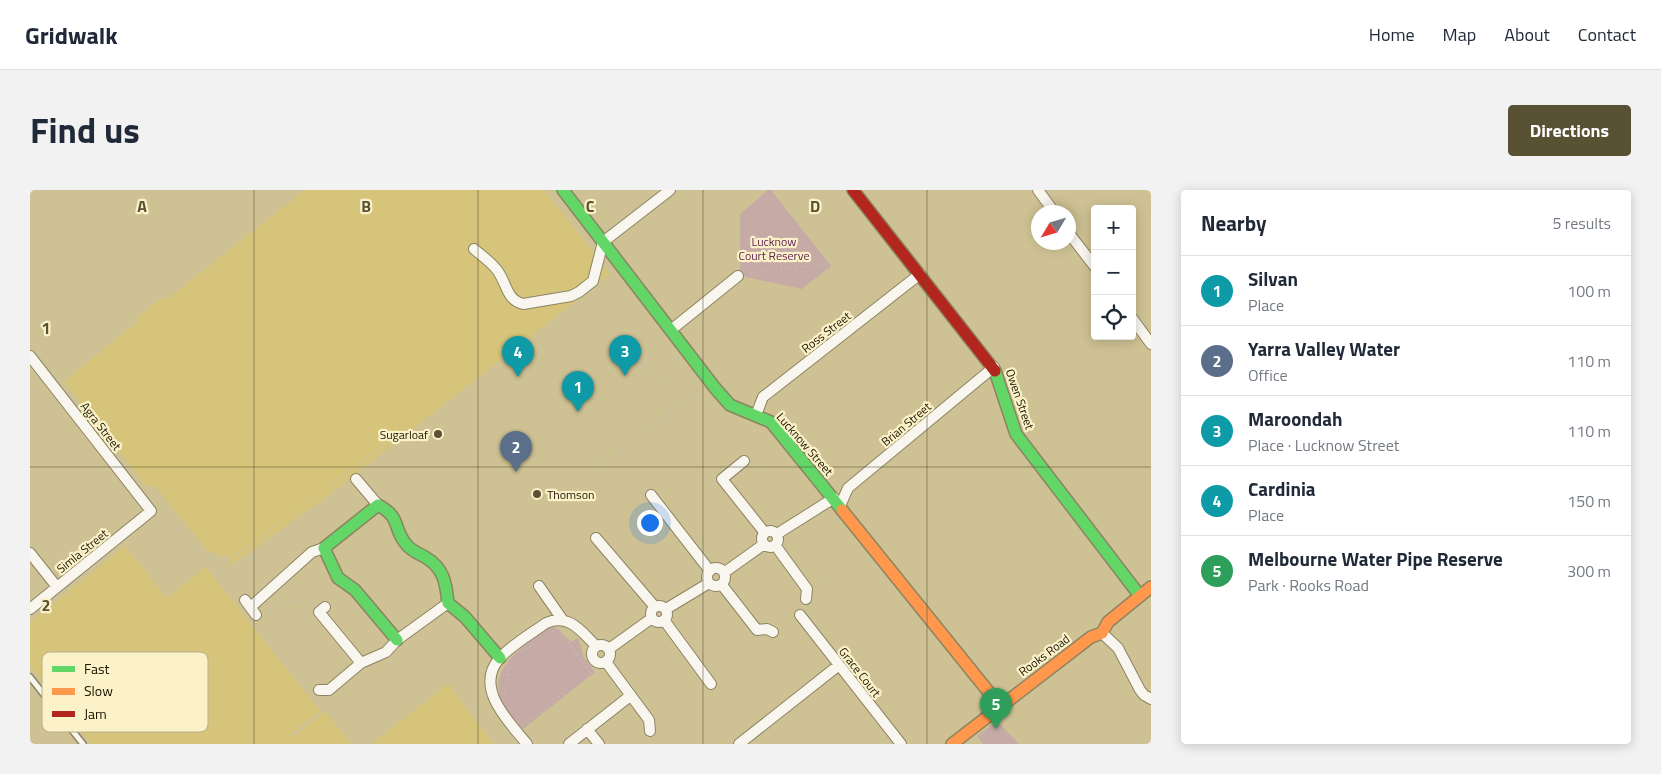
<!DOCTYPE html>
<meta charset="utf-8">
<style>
body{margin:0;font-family:"Titillium Web",sans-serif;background:#f2f2f3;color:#1f2937}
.controls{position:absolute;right:15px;top:15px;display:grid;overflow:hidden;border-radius:5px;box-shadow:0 2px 12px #0003}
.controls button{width:45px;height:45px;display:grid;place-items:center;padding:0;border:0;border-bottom:1px solid #e0e1e3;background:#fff;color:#1f2937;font:25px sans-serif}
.compass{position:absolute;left:1001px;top:15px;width:45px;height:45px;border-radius:50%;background:#fff;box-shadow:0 2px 12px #0003;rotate:232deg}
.you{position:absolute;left:619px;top:332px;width:18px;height:18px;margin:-12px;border:4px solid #fff;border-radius:50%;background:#1a73e8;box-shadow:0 0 0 8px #1a73e833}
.badge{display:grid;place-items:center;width:32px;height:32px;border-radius:50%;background:#595134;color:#fff;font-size:16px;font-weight:700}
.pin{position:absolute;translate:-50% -41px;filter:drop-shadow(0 1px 2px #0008)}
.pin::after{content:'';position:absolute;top:26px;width:18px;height:15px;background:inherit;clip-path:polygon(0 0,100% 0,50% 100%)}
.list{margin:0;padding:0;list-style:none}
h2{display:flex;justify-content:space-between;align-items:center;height:65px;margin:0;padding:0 20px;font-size:21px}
h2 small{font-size:16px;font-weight:400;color:#747a83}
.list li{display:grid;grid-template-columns:32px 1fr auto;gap:15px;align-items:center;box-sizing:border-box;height:70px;padding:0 20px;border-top:1px solid #e0e1e3}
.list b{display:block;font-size:19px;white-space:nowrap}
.list p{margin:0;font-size:16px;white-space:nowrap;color:#747a83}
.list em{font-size:16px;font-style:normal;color:#747a83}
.icon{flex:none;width:28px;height:28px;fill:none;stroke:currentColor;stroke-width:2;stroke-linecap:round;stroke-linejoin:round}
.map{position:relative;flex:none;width:1121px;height:554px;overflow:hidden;border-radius:5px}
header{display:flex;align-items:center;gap:30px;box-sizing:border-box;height:70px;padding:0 25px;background:#fff;border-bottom:1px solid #e0e1e3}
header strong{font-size:24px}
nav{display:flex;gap:28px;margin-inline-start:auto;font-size:18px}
.intro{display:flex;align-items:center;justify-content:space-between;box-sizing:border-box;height:120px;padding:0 30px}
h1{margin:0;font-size:35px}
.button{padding:12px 22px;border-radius:5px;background:#595134;color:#fff;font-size:18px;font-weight:700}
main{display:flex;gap:30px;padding:0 30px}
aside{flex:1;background:#fff;border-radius:5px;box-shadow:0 2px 12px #0003}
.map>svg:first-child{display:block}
.built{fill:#d6c47a}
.green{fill:#c5aaa5}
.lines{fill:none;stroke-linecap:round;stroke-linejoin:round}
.lane-casing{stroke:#8c8462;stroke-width:8}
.street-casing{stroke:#8c8462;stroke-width:12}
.fast-casing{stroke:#8c8462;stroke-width:14}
.slow-casing{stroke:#8c8462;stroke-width:14}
.jam-casing{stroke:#8c8462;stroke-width:14}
.path{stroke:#c4c0b3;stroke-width:2;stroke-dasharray:1 4;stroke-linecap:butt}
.lane{stroke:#f8f6ef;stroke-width:5}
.street{stroke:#f8f6ef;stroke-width:10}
.fast{stroke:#63d668;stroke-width:11}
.slow{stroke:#ff974d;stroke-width:11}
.jam{stroke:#b3261e;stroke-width:11}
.grid{fill:none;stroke:#595134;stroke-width:1;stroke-opacity:0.55}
.poi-dot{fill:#595134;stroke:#fcf2c9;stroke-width:2}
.labels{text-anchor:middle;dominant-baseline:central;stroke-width:4.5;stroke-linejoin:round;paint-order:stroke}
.park-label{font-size:12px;fill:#612255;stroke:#fcf2c9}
.street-label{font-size:12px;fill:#1a1400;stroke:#fcf2c9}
.poi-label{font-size:12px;fill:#1a1400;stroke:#fcf2c9;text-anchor:end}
.key{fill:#fcf2c9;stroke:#b8af8d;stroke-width:1}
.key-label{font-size:14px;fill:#1a1400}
.grid-label{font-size:16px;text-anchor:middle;font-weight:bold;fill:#595134;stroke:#fcf2c9;stroke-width:4.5;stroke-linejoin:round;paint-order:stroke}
</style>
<header>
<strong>Gridwalk</strong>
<nav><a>Home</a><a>Map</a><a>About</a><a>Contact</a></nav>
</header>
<div class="intro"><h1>Find us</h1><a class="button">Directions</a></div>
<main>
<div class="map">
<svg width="1121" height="554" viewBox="0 0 1121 554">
<rect width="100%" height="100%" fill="#cec294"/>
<path class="built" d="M275,0H514L580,84L292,310L200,376V365L191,366L178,361L123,294L118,298L34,191L109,131L107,127L133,107L136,110Z
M95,356L137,408L176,377L290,521L263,543L265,545L295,521L321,554H62L0,476V432Z
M418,494L463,554H342L349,548Z"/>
<path class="green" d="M738,0H741L801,76L772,99L715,87L710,80V24Z
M520,436L528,439L541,452L548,448L554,468L565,482L493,539C486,530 473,518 470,507C460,474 499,453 520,436Z
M967,531L989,554H953L947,546Z"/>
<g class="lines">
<g class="lane-casing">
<path id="lane" d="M0,487L53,554"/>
</g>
<g class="street-casing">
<path id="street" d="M1008,0L1024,22
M1038,42L1065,77
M444,59C452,66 461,72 467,80C477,93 476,110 493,114L541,106L549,102L563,91L573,52L640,0
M1102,128L1121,154
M641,140L708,86
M0,166L121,321L0,419
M726,225L733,207L890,84
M714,271L692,289L735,343
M326,289L348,315
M621,305L680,381
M810,316L818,298L964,177
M732 349a8 8 0 1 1 16 0a8 8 0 1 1-16 0Z
M747,344L804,308
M566,348L625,417
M745,355L777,399L776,409
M0,363L27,397
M677 387a9 9 0 1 1 18 0a9 9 0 1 1-18 0Z
M695,382L734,354
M692,395L727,440L737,439L743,442
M509,396L532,429
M215,410L226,425
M224,414L282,362L294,358
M621 424a8 8 0 1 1 16 0a8 8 0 1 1-16 0Z
M295,417L289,422L331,473
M636,419L679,393
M770,425L871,554
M634,430L681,494
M1072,443L1088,458L1110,500L1114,505L1121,509
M562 464a9 9 0 1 1 18 0a9 9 0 1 1-18 0Z
M579,459L622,428
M576,472L619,530L620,541
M289,500H299L331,473L356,462L367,450L418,413
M557,539L569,554
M497,554C479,532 444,498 469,469C481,455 501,444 516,433C539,423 551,441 566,456
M539,554L600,506
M709,554L809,475"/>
</g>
<g class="fast-casing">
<path id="fast" d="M533,0L685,198L700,215L741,232L812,320
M965,181L986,244L1110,406
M367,450L325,400L308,388L294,358L348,315C372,328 362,337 376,354C381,361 388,363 395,367C414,378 416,393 418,413L435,427L470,468"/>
</g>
<g class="slow-casing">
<path id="slow" d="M812,320L970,516
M922,554L1061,447L1072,443L1078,432L1121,397"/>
</g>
<g class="jam-casing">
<path id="jam" d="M823,0L965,181"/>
</g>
<path class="path" d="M0,10L11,0
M721,83L800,74L841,41
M599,108L639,164L711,259L712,263
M539,169L544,148L571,128L598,162L613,166L628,187L658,190
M615,181L608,168L609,167L620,180L625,183
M628,187L633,214L645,243
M590,260L592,221
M566,268L572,276L590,260L592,264L607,248L667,201
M723,272L763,323
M645,320L684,292
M136,323L206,410
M773,337L807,382L805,386L784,397
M183,369L197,386L215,401
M200,370L279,313L355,253L358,257
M301,410L310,405
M236,414L247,440L284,491
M237,414L248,416
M243,429L248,416L259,410L285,414
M741,431L762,420
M224,434L280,504
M522,441L536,449L561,483
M492,462L502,455
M546,466L554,456
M685,482L725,449
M474,505L479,476
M494,535L561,483L571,482
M954,542L964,554
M262,545L293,520L283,508"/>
<use href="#lane" class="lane"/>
<use href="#street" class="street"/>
<use href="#fast" class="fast"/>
<use href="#slow" class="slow"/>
<use href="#jam" class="jam"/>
</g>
<path class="grid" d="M224,0V554M448,0V554M673,0V554M897,0V554M0,277H1121"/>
<g class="poi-dot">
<circle cx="408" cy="244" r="5"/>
<circle cx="507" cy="304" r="5"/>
</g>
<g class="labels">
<g class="park-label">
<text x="744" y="51">Lucknow<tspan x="744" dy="14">Court Reserve</tspan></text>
</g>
<g class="street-label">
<text transform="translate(796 142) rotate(-38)">Ross Street</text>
<text transform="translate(990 209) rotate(71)">Owen Street</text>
<text transform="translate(876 234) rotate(-40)">Brian Street</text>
<text transform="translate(71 236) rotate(52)">Agra Street</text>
<text transform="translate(775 254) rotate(49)">Lucknow Street</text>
<text transform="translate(52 361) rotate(-39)">Simla Street</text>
<text transform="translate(1014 465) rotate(-37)">Rooks Road</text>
<text transform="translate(830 482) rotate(52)">Grace Court</text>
</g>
<g class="poi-label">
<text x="398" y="244">Sugarloaf</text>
<text x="517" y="304" text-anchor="start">Thomson</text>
</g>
</g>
<rect x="12" y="462" width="166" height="80" rx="8" class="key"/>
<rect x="22" y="476" width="23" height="6" fill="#63d668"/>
<rect x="22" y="498" width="23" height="7" fill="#ff974d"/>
<rect x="22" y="521" width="23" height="6" fill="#b3261e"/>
<g class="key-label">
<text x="54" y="484">Fast</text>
<text x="54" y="506">Slow</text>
<text x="54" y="529">Jam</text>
</g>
<g class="grid-label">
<text x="112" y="22">A</text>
<text x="336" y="22">B</text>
<text x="560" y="22">C</text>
<text x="785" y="22">D</text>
<text x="16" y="144">1</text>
<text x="16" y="421">2</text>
</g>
</svg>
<div class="controls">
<button>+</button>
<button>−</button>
<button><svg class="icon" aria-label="locate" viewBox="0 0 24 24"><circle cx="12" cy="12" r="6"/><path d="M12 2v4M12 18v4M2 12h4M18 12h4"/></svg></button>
</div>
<svg class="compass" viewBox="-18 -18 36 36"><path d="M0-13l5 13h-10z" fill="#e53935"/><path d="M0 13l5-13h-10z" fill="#747a83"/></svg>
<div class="you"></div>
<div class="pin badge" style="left:548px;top:222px;background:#0f9aa8">1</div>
<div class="pin badge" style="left:486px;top:282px;background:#5c6f8a">2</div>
<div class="pin badge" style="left:595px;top:186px;background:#0f9aa8">3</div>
<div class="pin badge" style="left:488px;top:187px;background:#0f9aa8">4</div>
<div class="pin badge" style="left:966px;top:539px;background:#2e9e5b">5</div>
</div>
<aside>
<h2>Nearby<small>5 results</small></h2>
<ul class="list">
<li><span class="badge" style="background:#0f9aa8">1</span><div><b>Silvan</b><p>Place</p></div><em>100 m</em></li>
<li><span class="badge" style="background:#5c6f8a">2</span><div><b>Yarra Valley Water</b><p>Office</p></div><em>110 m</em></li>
<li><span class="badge" style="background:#0f9aa8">3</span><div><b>Maroondah</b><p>Place · Lucknow Street</p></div><em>110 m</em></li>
<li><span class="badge" style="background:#0f9aa8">4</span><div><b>Cardinia</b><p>Place</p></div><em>150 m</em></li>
<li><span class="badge" style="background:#2e9e5b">5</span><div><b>Melbourne Water Pipe Reserve</b><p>Park · Rooks Road</p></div><em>300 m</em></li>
</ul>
</aside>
</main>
